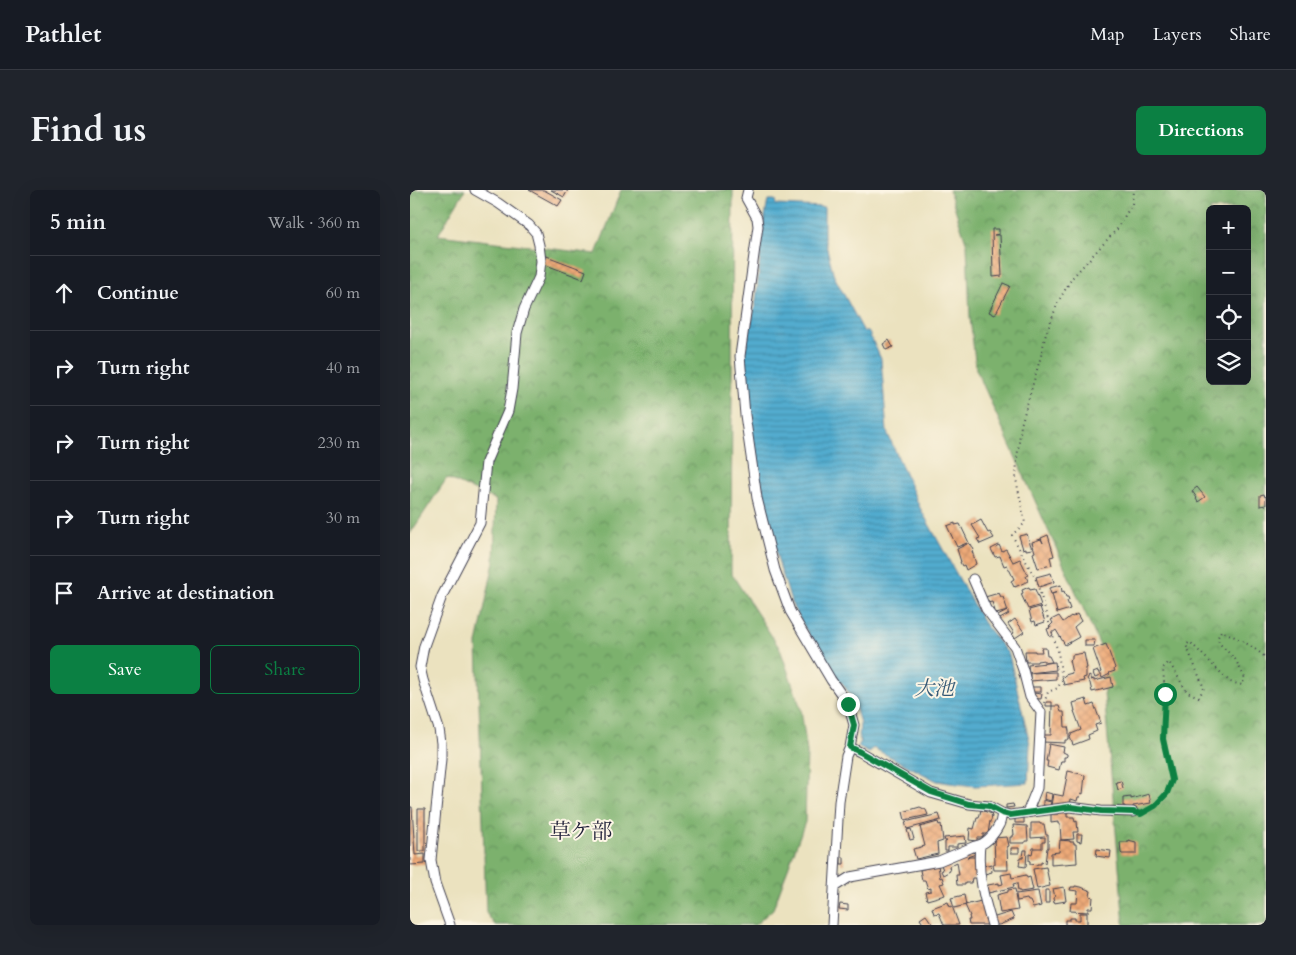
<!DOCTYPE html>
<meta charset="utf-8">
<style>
body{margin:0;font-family:Cardo,"Noto Serif JP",serif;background:#20242c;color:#f1f3f6}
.controls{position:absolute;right:15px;top:15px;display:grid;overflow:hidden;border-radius:8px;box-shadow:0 5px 20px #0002}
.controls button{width:45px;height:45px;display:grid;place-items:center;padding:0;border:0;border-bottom:1px solid #363941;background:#171b24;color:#f1f3f6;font:25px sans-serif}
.stop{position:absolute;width:15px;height:15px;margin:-11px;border:4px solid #0b8043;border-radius:50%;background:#fff}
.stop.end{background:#0b8043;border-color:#fff;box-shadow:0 1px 5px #0008}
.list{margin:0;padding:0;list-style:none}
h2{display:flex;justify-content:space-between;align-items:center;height:65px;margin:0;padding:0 20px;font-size:21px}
h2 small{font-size:16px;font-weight:400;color:#9ea1a6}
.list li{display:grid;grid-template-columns:32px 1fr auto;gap:15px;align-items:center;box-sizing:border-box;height:75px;padding:0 20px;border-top:1px solid #363941}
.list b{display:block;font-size:19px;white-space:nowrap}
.list em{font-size:16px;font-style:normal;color:#9ea1a6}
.actions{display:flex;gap:10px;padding:15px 20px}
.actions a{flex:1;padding:11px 0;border:1px solid #0b8043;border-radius:8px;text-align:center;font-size:18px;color:#0b8043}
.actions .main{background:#0b8043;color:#fff}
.icon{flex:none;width:28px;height:28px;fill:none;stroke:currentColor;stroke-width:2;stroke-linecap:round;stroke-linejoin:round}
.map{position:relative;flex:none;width:856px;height:735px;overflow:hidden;border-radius:8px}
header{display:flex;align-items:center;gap:30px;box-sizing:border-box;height:70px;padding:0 25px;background:#171b24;border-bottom:1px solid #363941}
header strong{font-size:24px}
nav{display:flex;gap:28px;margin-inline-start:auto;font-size:18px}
.intro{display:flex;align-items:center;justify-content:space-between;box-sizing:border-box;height:120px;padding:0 30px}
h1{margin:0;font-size:35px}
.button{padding:12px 22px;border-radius:8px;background:#0b8043;color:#fff;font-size:18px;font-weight:700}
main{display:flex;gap:30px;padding:0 30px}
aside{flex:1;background:#171b24;border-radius:8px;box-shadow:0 5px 20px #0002}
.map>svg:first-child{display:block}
.forest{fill:url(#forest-crowns);stroke:#4e6a54;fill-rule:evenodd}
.water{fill:url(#water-rules);stroke:#3a6785}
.building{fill:url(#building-cross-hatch)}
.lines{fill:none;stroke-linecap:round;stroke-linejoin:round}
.minor-casing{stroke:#403f4f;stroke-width:11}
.path{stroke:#403f4f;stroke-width:2;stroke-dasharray:1 4;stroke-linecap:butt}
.minor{stroke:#fff;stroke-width:9}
.route{stroke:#0b8043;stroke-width:6}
.labels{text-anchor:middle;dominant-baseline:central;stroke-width:4;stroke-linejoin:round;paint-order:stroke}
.water-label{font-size:20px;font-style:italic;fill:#355976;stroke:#fcf5e5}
.quarter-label{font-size:21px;fill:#22223b;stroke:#fcf5e5}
</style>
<header>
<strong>Pathlet</strong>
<nav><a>Map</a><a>Layers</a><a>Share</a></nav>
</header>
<div class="intro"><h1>Find us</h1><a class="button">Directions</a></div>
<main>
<aside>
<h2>5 min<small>Walk · 360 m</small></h2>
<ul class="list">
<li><svg class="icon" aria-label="ahead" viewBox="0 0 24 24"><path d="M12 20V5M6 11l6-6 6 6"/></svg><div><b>Continue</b></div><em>60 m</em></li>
<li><svg class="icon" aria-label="right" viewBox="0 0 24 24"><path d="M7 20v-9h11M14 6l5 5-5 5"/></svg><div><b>Turn right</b></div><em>40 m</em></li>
<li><svg class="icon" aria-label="right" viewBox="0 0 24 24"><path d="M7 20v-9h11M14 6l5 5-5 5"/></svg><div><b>Turn right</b></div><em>230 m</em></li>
<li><svg class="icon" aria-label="right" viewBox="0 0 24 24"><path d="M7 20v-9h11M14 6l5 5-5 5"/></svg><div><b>Turn right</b></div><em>30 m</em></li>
<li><svg class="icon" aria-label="arrive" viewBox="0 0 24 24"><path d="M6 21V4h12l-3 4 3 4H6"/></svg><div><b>Arrive at destination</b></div></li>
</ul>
<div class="actions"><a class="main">Save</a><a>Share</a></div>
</aside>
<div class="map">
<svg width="856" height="735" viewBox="0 0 856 735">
<defs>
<pattern id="forest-crowns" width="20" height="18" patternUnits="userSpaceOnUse" patternTransform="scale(1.25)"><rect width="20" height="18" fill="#7bb16d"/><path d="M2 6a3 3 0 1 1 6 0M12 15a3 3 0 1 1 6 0" fill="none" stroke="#64905b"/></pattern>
<pattern id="water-rules" width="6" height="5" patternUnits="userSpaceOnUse" patternTransform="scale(1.25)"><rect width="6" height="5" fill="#52accf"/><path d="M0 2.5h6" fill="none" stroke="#448ca9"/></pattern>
<pattern id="building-cross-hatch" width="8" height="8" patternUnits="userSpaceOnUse" patternTransform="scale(1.25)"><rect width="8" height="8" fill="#eeaa78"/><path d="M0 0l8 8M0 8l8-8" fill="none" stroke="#cc9269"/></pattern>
</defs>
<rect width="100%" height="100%" fill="#fcf5e5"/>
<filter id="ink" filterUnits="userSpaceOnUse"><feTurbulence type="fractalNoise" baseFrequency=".02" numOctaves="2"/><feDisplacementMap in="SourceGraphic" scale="10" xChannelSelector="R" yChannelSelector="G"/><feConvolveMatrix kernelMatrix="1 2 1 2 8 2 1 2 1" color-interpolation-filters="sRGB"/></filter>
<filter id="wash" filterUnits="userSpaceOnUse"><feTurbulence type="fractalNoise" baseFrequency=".0096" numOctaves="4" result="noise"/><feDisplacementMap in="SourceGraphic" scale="20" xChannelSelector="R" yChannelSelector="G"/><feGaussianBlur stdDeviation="1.12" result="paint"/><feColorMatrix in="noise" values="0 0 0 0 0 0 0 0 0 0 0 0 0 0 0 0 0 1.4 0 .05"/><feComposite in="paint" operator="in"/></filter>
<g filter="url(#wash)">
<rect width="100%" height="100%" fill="#ebe2bf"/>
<path class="forest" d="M0,0H55L28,45L186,64L211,0H323L321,383L370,459L391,519L397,562L395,632L363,719L345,735H85L76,723L67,454L84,372L86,310L37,288L0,344Z
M539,0H856V735H714L690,456L566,179L560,128L557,55ZM800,19H837V191H800Z"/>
<path class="water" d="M358,10H365L366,15L414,17V47L424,86L454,142L458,141L471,169L477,242L510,318L573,432L599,465L620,554L618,593L565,596L539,593L527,591L463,558L459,563L448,557L451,551L449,549L450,533L443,510L434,495L418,479L383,417L368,371L342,251L333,170L346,111L353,37Z"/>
<g id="blocks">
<path class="building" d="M119,0H134L152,10L148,16Z
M141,0H158L154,7Z
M582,39H589V44L584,45H590L592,86L583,87Z
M134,65L176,81L173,89L131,73Z
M593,93L600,96L585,125L579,122Z
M479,150L483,157L476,160L473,154Z
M787,297L795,307L788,312L786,309L787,308L782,301Z
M854,304L855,307L856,306V315L850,316V305Z
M571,330L578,343L580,342L584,348L570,354L567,349L570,348L562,335Z
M545,333V335L550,334L560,355L561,354L564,360L562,361L566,374L556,380L554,375L552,376L550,372H551L547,359L557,354V353L547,357L537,336Z
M617,344L622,359L616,360V358L613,359L609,346Z
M638,345L644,366L640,367L642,375L628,378L623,363L625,362L622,352L631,349L633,353L631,348Z
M589,355L592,361L596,359L603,372L610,369L618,385L616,386L618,391L605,397V396L604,397L601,391L604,389L597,375L594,376L590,366L585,367L581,359Z
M641,383L644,392L629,397L626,387Z
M651,395L652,402L654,401L656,407H658L659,410L657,411L660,419L647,423L642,404L648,402L641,404L639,398Z
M619,397L620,400L625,399L631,415L618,419L611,404L613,403L612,400Z
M589,403L591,407H593L598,421L586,424L582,412L577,413L575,407Z
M630,417L635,432L626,435L625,431L622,432L619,420Z
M597,421L599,424L588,430L586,427Z
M667,424L671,431L664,437L669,447L655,455L646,440L642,443L643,445L640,447L637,439L640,438L639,437L643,433L641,430L649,426L653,432L661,426L662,427Z
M605,429L614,442L605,448L602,444L604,443L598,434Z
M675,450H685L684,456H675Z
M696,454L705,478L704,479L705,481L699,483L700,484L692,488L690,482H691L683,459Z
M631,458H636L637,466H639L642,472L634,473V470L627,471V472H616L615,461H625V462H632Z
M674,463L677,478H676V487L673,488L674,491L654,495L652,488L655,485L662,483L659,470L662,469V465Z
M645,472L646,480L619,483L618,475Z
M688,481L690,486L685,488L683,483Z
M646,482V489L620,491V483Z
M679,486L682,488L681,490L684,489V491L701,487L703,497L682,502L680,493L677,489Z
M621,497H631V502H620Z
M623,503L632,504L631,509L622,508Z
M676,509L678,516L684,514L691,533L685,535L687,541L678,545L679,549L663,555L660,547L661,546V544L671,540L664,521H665L663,513Z
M636,512H642V516H636Z
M642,516H649L651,522H654L655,537H658L659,541V550H655V553L633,552V545H641Z
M639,554L654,557L653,562L657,564V566L656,567H654V571H651L649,580L637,577L638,571H636Z
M658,581L675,585L673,604L671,603L670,607H668L667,611L661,609L660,616L641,615L643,604L653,606Z
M711,591L713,598L708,600L706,592Z
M635,602L642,604L641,611L634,609Z
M739,604L741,613L723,616V618L716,619L715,616H713V608L721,607V609Z
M633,610L641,612L640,616L633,615Z
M603,614L604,617L596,618V615Z
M0,617H2L5,665L15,664V674L0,675Z
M510,617L516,620L518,625L495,630L493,622Z
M8,619H15V661H8Z
M571,620L582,624L581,626H582L581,631H580L578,644H573V648H567V651L559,650L560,638L564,639L567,628H569Z
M657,621V627H664L665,632L667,631L668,642H663L664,649L651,650L650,634H648V632L641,633V624H648V623Z
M529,624L531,630L497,639L495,632Z
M605,626L614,627V633H605Z
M528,632L529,635L531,634L533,651L527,653L528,664L506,669L503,659L515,656L510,637Z
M621,633H630V634H634L636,645H638V658H637L635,673L631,672V674H627V675L620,674V671H619V664L622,665L623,658H632V652H635V647L621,648Z
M603,635L617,636L618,651H615V653H600V647H603V645H604Z
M501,639L504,649L500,650L497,640Z
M667,644H672L671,652L667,651Z
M555,646L556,653L547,654V657H538V661H535V652L537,651H535L534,648Z
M597,647L599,656L597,657L598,680H584L583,674H585L584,648Z
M650,650L660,651V652H664V654H666L667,673L641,675V663L649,662Z
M718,650L726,652V664H712L711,663L710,652H718Z
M601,658H609V663H601Z
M566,659V664L557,667H566V688H562L561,693H555V695H547L546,685H549L547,672L539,676L540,681L533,685L531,681L533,680L530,672Z
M687,659L701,661L700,668L686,666Z
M614,660H617L616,677L609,676L610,668H613Z
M431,667H434V674H431Z
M581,674L582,682L571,685L570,677Z
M528,675L530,688L532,687L534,693L530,694L535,705L517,710L515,702L521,701V698L518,699L515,690H512L510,680Z
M636,677L640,696L627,699L623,679Z
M601,683L602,688L616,685L617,688L620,687L623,700L610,702V701H608L607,693L603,694L604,697L574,704V697L578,696V695L589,693V695L593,694L591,685Z
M665,696L671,697L681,701L680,706L683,707L682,718H678V722L660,721L661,713H667L668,701L660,700L661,697H665Z
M654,697L656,711L644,713L643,708L645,707L643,699Z
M605,699L606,704L628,701L631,716L623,718L620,711H618L617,709L607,711L606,705H605L608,720L590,723L587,705L598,702V700Z
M635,700H639V713H635Z
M554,705L556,715L544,718L541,708Z
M571,711L578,735H559L558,730H560L559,726H560L555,715Z
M538,712L540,717L542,716L549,735H534L529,723L524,724L522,718Z
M430,714L438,715V720L429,719Z
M601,722L604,729L589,735H585L582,728Z
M670,723H677V735H655V730H660V728H665V730H670Z
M516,725L523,735H514L510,729Z"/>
</g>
</g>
<g filter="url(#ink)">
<use href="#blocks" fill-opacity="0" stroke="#403f4f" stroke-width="1"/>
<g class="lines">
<g class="minor-casing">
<path id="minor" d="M338,0L336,8L347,28L348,36L330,166L335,225L347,308L365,380L380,421L421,490L438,514L444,535L440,557L436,566L429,612L422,735
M563,389L576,419L605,457L613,480L620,507L631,522L627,598L617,623
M592,623L600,625L660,617L691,621L723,622
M570,655C567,683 574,709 582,735
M424,697L440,687L529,671L565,656C575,655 584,645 589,635C591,632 591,627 592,623L579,616L559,614L521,603L450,562L440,557
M40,735L25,693L21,670L31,569V553L29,539L13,490L10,477L14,456L32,406L70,333L76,272L98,221L102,199L107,143L114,119L129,87L131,71L129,55L126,43L119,35L88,13L65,0"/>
</g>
<path class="path" d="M634,513L638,502L648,498L652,489L648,462L626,390L602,345L615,333L606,289L607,269L611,235L631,166L635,147L648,112L662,88L707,39L722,14L723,0
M732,623L745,616L757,603L762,590L753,549L755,505L753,478L759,472L777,502L789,507L794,498L776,455L780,452L820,492L832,495L835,488L825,469L809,453L808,447L811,441C827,447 843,456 856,468"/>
<use href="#minor" class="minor"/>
</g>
</g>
<g class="lines" filter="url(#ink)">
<path class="route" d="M438,514L444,535L440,557L450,562L521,602L559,614L579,616L592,623L600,625L660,617L691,621L723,622L731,624L745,616L757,603L762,590L753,549L755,504"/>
</g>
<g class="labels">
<g class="water-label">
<text x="524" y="498">大池</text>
</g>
<g class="quarter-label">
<text x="171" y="641">草ケ部</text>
</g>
</g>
</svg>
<div class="controls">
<button>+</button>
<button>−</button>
<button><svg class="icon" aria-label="locate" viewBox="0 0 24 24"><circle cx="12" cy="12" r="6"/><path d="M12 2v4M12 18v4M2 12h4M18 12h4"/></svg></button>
<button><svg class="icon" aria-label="layers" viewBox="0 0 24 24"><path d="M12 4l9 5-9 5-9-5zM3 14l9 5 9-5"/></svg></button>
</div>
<div class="stop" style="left:755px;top:504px"></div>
<div class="stop end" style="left:438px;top:514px"></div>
</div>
</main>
